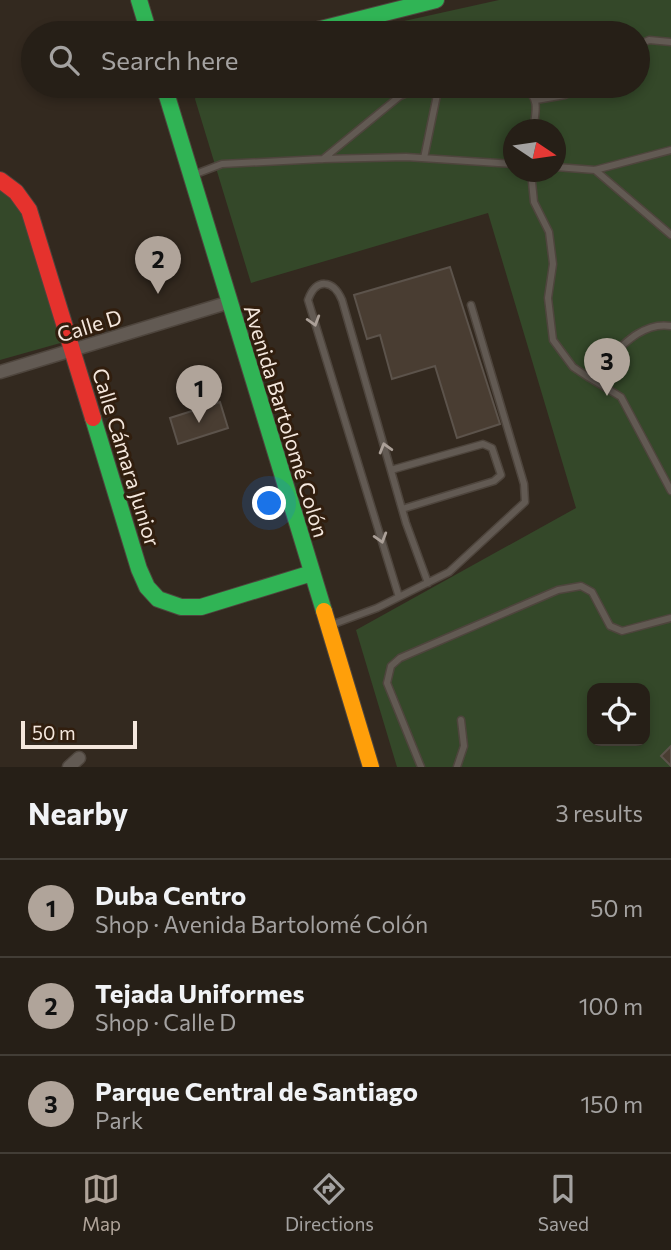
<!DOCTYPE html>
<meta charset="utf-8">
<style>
body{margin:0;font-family:Commissioner,sans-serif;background:#322c24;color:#f1f3f6}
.controls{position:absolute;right:21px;bottom:21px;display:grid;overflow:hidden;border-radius:14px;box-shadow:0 4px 10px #0003}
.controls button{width:63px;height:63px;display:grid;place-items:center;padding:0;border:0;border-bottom:2px solid #423d36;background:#261f17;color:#f1f3f6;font:35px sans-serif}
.compass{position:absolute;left:503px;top:119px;width:63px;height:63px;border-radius:50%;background:#261f17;box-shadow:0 4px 10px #0003;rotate:103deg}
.scale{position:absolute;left:21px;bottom:18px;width:116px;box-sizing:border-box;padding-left:7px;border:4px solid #f4e7dd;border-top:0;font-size:19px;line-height:24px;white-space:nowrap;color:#f4e7dd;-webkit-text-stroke:5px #311e0e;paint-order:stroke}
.you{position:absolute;left:270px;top:504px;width:24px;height:24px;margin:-18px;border:5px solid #fff;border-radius:50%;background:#1a73e8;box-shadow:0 0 0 10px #1a73e833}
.badge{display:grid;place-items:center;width:46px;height:46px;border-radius:50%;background:#b0a49a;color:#111;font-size:23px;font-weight:700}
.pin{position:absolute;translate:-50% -58px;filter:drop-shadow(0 2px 4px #0008)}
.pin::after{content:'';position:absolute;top:37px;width:24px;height:21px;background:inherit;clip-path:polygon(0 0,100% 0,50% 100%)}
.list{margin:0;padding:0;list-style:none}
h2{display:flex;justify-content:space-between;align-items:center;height:91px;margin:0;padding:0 28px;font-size:30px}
h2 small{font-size:23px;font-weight:400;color:#a4a2a1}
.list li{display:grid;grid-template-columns:46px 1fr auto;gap:21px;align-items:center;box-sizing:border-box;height:98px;padding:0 28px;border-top:2px solid #423d36}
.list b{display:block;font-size:26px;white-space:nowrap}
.list p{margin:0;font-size:23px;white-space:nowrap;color:#a4a2a1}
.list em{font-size:23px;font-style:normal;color:#a4a2a1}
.icon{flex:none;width:38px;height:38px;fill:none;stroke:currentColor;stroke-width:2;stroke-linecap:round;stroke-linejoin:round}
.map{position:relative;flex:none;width:671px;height:767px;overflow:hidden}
.search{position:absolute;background:#261f17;box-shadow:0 4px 10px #0003;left:21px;right:21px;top:21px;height:77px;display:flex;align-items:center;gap:18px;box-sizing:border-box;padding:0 24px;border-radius:38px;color:#a4a2a1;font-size:26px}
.sheet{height:385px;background:#261f17}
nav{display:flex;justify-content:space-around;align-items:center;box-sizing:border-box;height:98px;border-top:2px solid #423d36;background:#261f17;font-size:19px;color:#a4a2a1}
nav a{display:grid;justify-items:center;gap:4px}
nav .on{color:#b0a49a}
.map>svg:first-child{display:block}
.green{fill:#344829;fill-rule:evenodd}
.building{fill:#493d32;stroke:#5c534b;stroke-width:2}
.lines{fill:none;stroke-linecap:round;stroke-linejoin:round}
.lane-casing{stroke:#4e453d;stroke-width:9}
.street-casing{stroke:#4e453d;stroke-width:15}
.fast-casing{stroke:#4e453d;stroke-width:18}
.slow-casing{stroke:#4e453d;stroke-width:18}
.jam-casing{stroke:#4e453d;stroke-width:18}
.lane{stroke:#625a53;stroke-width:6}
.street{stroke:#625a53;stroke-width:12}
.fast{stroke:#30b455;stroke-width:16}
.slow{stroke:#ff9f0a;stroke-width:16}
.jam{stroke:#e5322d;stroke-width:16}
.oneway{stroke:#aba098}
.labels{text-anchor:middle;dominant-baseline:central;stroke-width:6;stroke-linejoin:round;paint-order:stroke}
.street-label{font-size:21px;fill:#f4e7dd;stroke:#311e0e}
</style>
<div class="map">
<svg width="671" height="767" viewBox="0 0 671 767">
<rect width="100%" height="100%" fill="#33291f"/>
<path class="green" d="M499,0H671V767H397L356,630L576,508L488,213L251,283L195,99L198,86H638V33H350ZM514,130H556V172H514ZM592,688H645V741H592Z
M0,189L19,202L64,342L0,360Z"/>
<path class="building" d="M450,267L500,424L457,438L435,366L392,379L380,335L367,339L354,295Z
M220,402L228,428L178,444L170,418Z
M671,746V766L661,756Z"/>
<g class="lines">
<g class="lane-casing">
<path id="lane" d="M638,45L649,40L671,42
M536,100L565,95L585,86
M424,158L438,90
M323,159L400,96L407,93L418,91L525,90C541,97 535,115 533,130
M556,167L595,170L671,150
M595,170L671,235
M531,172L534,202L549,232L553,264L548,298L553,340L573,367L588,377C613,358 637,320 671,326
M193,175L222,164L323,159L406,157L514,164
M588,377L621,397L671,491
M391,470L483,444L492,448L501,475L494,481L402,509
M399,597L308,300C316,278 333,279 342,300L406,523L428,583
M331,625L377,608L449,572L525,502L524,484L471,305
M421,767L387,683L391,666L400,658L558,590L581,586L592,592L610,626L622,631L671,618
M457,767L464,746L461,720"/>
</g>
<g class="street-casing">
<path id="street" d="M0,372L230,302
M69,767L79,758"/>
</g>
<g class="fast-casing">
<path id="fast" d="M139,0L149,33
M305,33L436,0
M164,86L324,611
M93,418L139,569L147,587L158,599L181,607H201L312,573"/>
</g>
<g class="slow-casing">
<path id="slow" d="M324,611L371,767"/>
</g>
<g class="jam-casing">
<path id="jam" d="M0,180L16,192L29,210L93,418"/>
</g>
<use href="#lane" class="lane"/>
<use href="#street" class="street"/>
<use href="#fast" class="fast"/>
<use href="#slow" class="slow"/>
<use href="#jam" class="jam"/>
</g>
<defs><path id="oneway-chevron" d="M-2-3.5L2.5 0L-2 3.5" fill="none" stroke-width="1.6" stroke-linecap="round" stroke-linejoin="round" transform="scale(1.75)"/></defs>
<g class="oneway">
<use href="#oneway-chevron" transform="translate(314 321) rotate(73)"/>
<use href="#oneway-chevron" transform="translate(385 448) rotate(-106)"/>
<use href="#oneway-chevron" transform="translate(381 538) rotate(73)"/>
</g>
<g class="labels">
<g class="street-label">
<text transform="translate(89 325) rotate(-17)">Calle D</text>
<text transform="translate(287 421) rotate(73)">Avenida Bartolomé Colón</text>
<text transform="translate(127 457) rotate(73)">Calle Cámara Junior</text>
</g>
</g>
</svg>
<div class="controls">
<button><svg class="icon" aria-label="locate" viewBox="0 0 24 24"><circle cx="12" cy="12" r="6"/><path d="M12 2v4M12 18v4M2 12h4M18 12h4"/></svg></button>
</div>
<svg class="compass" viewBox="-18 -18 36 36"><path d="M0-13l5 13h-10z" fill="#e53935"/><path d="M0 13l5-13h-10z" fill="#a4a2a1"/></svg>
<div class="scale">50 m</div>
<div class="you"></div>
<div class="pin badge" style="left:199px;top:423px">1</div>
<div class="pin badge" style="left:158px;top:294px">2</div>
<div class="pin badge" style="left:607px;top:396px">3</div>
<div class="search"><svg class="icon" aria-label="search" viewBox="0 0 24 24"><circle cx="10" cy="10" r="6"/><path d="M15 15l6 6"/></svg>Search here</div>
</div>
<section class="sheet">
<h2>Nearby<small>3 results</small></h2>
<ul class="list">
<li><span class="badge">1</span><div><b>Duba Centro</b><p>Shop · Avenida Bartolomé Colón</p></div><em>50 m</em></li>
<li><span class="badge">2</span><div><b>Tejada Uniformes</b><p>Shop · Calle D</p></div><em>100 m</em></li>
<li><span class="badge">3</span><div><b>Parque Central de Santiago</b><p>Park</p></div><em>150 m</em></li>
</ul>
</section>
<nav>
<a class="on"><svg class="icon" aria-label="map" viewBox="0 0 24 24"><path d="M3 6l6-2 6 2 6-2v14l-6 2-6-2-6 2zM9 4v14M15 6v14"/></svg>Map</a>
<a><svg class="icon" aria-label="directions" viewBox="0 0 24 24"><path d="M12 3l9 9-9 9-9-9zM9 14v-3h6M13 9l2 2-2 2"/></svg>Directions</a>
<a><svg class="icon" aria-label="saved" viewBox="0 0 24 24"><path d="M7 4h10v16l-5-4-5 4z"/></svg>Saved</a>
</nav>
